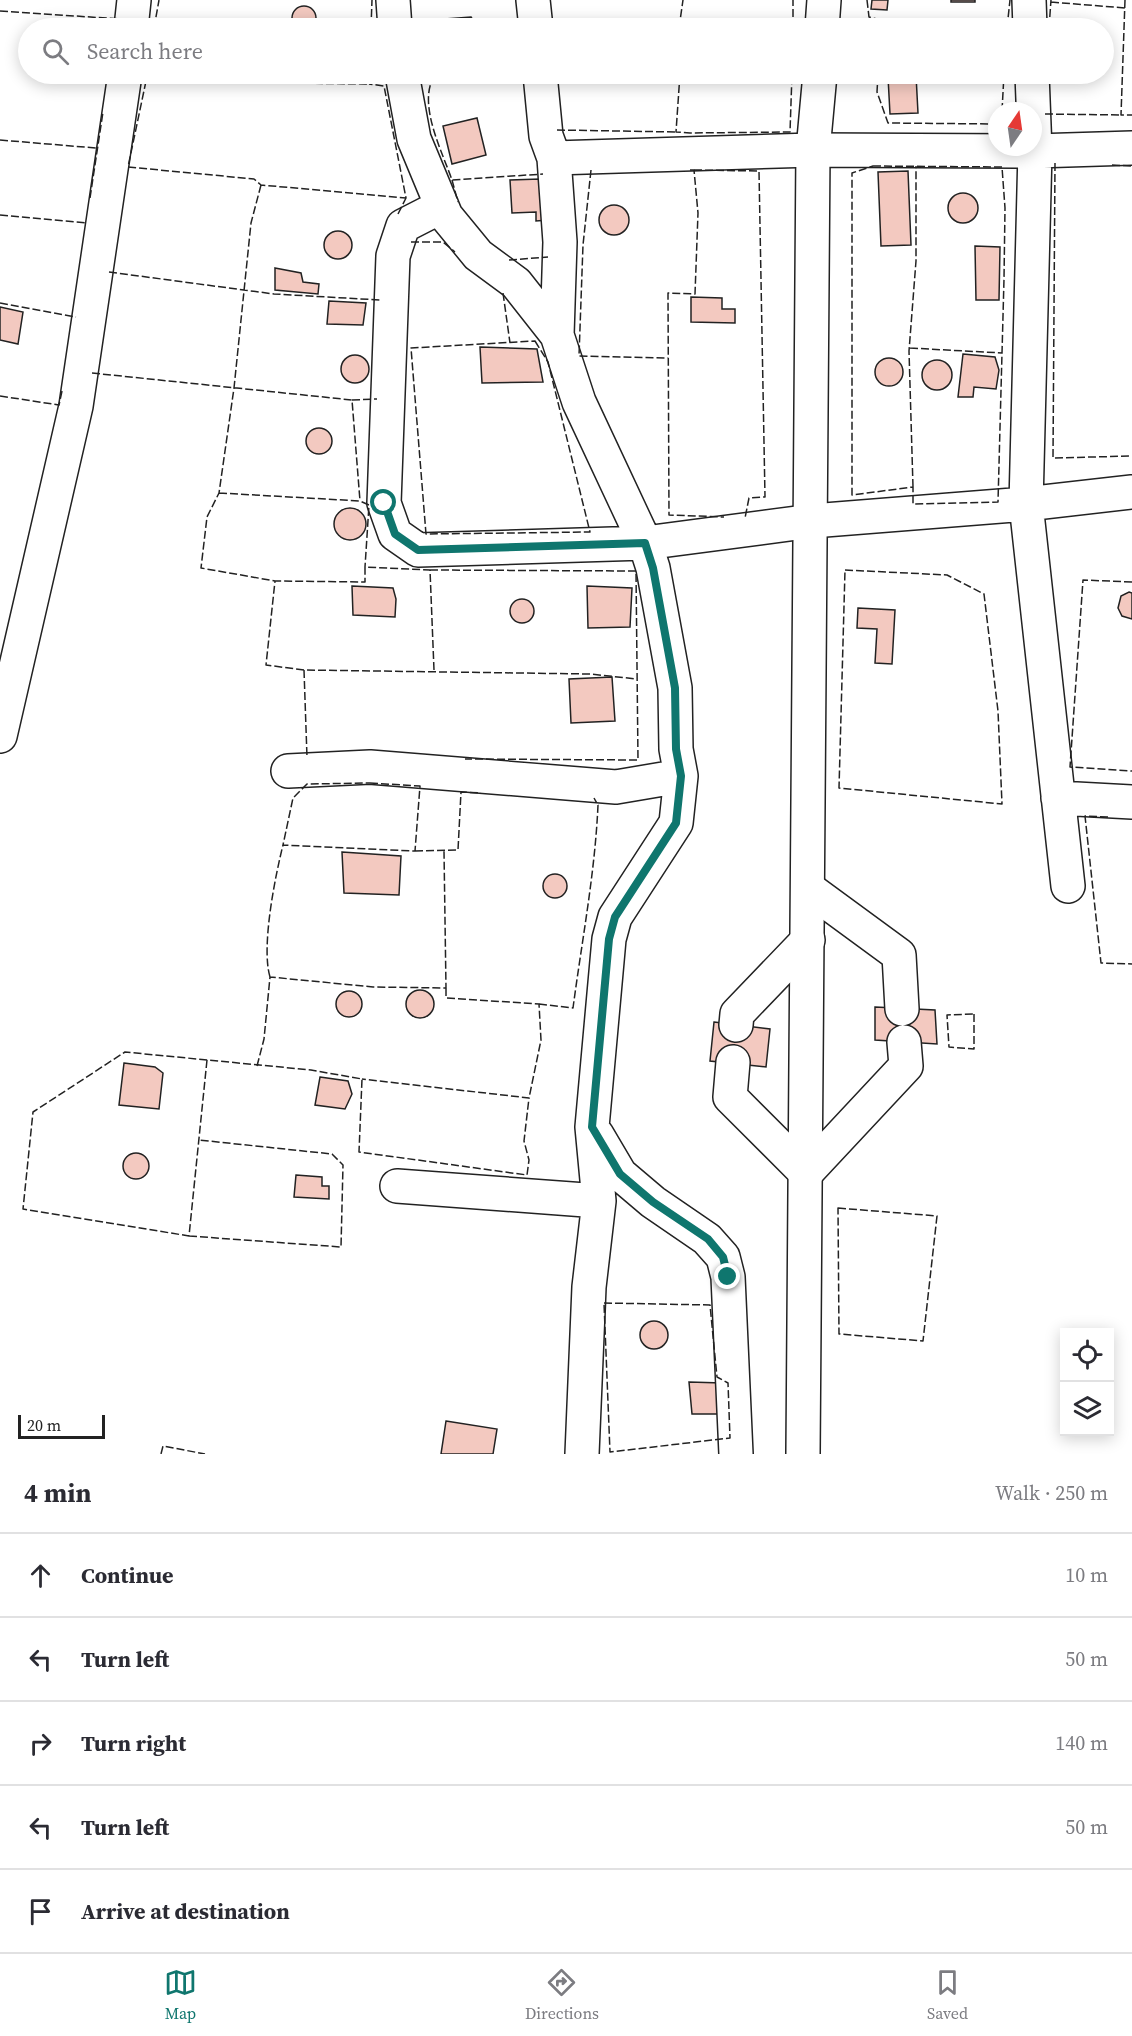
<!DOCTYPE html>
<meta charset="utf-8">
<style>
body{margin:0;font-family:"Source Serif 4",serif;background:#f2f2f3;color:#2b2b33}
.controls{position:absolute;right:18px;bottom:18px;display:grid;overflow:hidden;border-radius:0px;box-shadow:0 3px 15px #0003}
.controls button{width:54px;height:54px;display:grid;place-items:center;padding:0;border:0;border-bottom:2px solid #e1e1e2;background:#fff;color:#2b2b33;font:30px sans-serif}
.compass{position:absolute;left:988px;top:102px;width:54px;height:54px;border-radius:50%;background:#fff;box-shadow:0 3px 15px #0003;rotate:13deg}
.scale{position:absolute;left:18px;bottom:15px;width:87px;box-sizing:border-box;padding-left:6px;border:3px solid #222;border-top:0;font-size:16px;line-height:21px;white-space:nowrap;color:#222;-webkit-text-stroke:4px #fff;paint-order:stroke}
.stop{position:absolute;width:18px;height:18px;margin:-14px;border:4px solid #0f766e;border-radius:50%;background:#fff}
.stop.end{background:#0f766e;border-color:#fff;box-shadow:0 2px 6px #0008}
.list{margin:0;padding:0;list-style:none}
h2{display:flex;justify-content:space-between;align-items:center;height:78px;margin:0;padding:0 24px;font-size:26px}
h2 small{font-size:20px;font-weight:400;color:#7c7c81}
.list li{display:grid;grid-template-columns:39px 1fr auto;gap:18px;align-items:center;box-sizing:border-box;height:84px;padding:0 24px;border-top:2px solid #e1e1e2}
.list b{display:block;font-size:22px;white-space:nowrap}
.list em{font-size:20px;font-style:normal;color:#7c7c81}
.icon{flex:none;width:33px;height:33px;fill:none;stroke:currentColor;stroke-width:2;stroke-linecap:round;stroke-linejoin:round}
.map{position:relative;flex:none;width:1132px;height:1454px;overflow:hidden}
.search{position:absolute;background:#fff;box-shadow:0 3px 15px #0003;left:18px;right:18px;top:18px;height:66px;display:flex;align-items:center;gap:15px;box-sizing:border-box;padding:0 21px;border-radius:33px;color:#7c7c81;font-size:22px}
.sheet{height:498px;background:#fff}
nav{display:flex;justify-content:space-around;align-items:center;box-sizing:border-box;height:84px;border-top:2px solid #e1e1e2;background:#fff;font-size:16px;color:#7c7c81}
nav a{display:grid;justify-items:center;gap:3px}
nav .on{color:#0f766e}
.map>svg:first-child{display:block}
.building{fill:#f3c9c0;stroke:#222;stroke-width:1.5}
.lines{fill:none;stroke-linecap:round;stroke-linejoin:round}
.minor-casing{stroke:#222;stroke-width:36}
.major-casing{stroke:#222;stroke-width:36}
.minor{stroke:#fff;stroke-width:33}
.major{stroke:#fff;stroke-width:33}
.fence{stroke:#222;stroke-width:1.5;stroke-dasharray:8 3;stroke-linecap:butt}
.route{stroke:#0f766e;stroke-width:8}
</style>
<div class="map">
<svg width="1132" height="1454" viewBox="0 0 1132 1454">
<rect width="100%" height="100%" fill="#fff"/>
<path class="building" d="M872,0H888L887,10L871,9Z
M951,0H975V2H951Z
M292 18a12 12 0 1 1 24 0a12 12 0 1 1-24 0Z
M471,17L476,25L487,24L488,28H445V19Z
M916,75L918,113L890,114L888,77Z
M477,118L486,155L452,164L443,126Z
M908,171L911,245L881,246L878,172Z
M540,179L548,220L536,221V212L512,213L510,180Z
M948 208a15 15 0 1 1 30 0a15 15 0 1 1-30 0Z
M599 220a15 15 0 1 1 30 0a15 15 0 1 1-30 0Z
M324 245a14 14 0 1 1 28 0a14 14 0 1 1-28 0Z
M975,246L1000,247L999,300H976Z
M275,268L301,273L303,282L319,284L318,294L275,290Z
M691,297L722,298V309H735V323L691,322Z
M329,301L366,303L363,325L327,324Z
M0,307L23,312L18,344L0,340Z
M480,347L537,349L543,382L482,383Z
M963,354L995,357L999,370L996,389L974,387L973,397H958Z
M341 369a14 14 0 1 1 28 0a14 14 0 1 1-28 0Z
M875 372a14 14 0 1 1 28 0a14 14 0 1 1-28 0Z
M922 375a15 15 0 1 1 30 0a15 15 0 1 1-30 0Z
M306 441a13 13 0 1 1 26 0a13 13 0 1 1-26 0Z
M334 524a16 16 0 1 1 32 0a16 16 0 1 1-32 0Z
M352,586L393,588L396,599L395,617L353,615Z
M587,586L632,588L630,627L588,628Z
M1129,592L1132,593V619L1122,616L1118,608L1121,596Z
M510 611a12 12 0 1 1 24 0a12 12 0 1 1-24 0Z
M858,608L895,610L892,664L875,663L877,629L857,628Z
M612,677L615,721L571,723L569,679Z
M342,852L401,856L399,895L344,893Z
M543 886a12 12 0 1 1 24 0a12 12 0 1 1-24 0Z
M406 1004a14 14 0 1 1 28 0a14 14 0 1 1-28 0Z
M336 1004a13 13 0 1 1 26 0a13 13 0 1 1-26 0Z
M875,1007L935,1010L937,1044L875,1040Z
M714,1022L770,1029L766,1067L710,1061Z
M124,1063L155,1067L163,1073L159,1109L119,1105Z
M320,1077L348,1081L352,1094L345,1109L315,1105Z
M123 1166a13 13 0 1 1 26 0a13 13 0 1 1-26 0Z
M296,1175L322,1177V1186H329V1199L294,1197Z
M640 1335a14 14 0 1 1 28 0a14 14 0 1 1-28 0Z
M689,1382L722,1383L725,1414H692Z
M446,1421L497,1429L493,1454H441Z"/>
<g class="lines">
<g class="minor-casing">
<path id="minor" d="M393,0L395,28
M533,0L536,28
M1029,0L1030,28
M131,28L134,0
M402,74L414,139L446,216L478,255L516,283L557,335L579,402L645,543L653,568L675,688L676,749L681,776L676,823L615,917L609,939L592,1127L599,1201L589,1287L582,1454
M540,74L546,136L554,158
M442,206L403,226L393,256L384,503L395,534L418,550L645,543L812,521L1026,504L1035,151L1132,148
M557,335L560,242L554,158L813,150L1035,151L1032,74
M0,736L76,406L125,74
M288,771L370,767L616,787L681,776
M1058,798L1132,802
M1068,886L1026,504L1132,492
M809,889L899,955L902,1009
M736,1025L737,1014L808,940
M733,1062L730,1097L806,1173L906,1066L904,1042
M597,1135L620,1174L653,1202L707,1239L723,1257L728,1277L736,1454
M397,1186L599,1201"/>
</g>
<g class="major-casing">
<path id="major" d="M822,28L824,0
M803,1454L813,150L820,74"/>
</g>
<use href="#minor" class="minor"/>
<use href="#major" class="major"/>
<path class="fence" d="M867,0L869,17L877,19L878,28
M1125,0L1121,115H1132
M1051,2L1125,8
M0,11L120,19
M154,28L159,0
M371,28L372,0
M679,28L683,0
M793,28V0
M1007,28L1010,0
M1049,28L1051,0
M147,74L146,81L369,84L370,74
M505,74L431,83C421,111 443,154 452,180L543,174
M680,74L676,132L690,133L790,132L792,74
M878,74L877,92L888,123L997,124
M146,81L128,167L254,179L261,185L406,198L384,86L369,84
M1002,111L1004,74
M1045,114L1121,115
M557,130L676,132
M0,140L96,148
M1055,163L1053,458L1132,456
M1112,165L1132,166
M873,166L1002,167L1005,208L1004,279L998,502L913,504V487L852,495V173Z
M591,170L583,245L579,356L668,358
M690,170H694L698,213L695,294L668,293L669,515L724,517
M694,170L759,171L765,497L749,498L745,518
M452,180L458,202
M261,185L251,223L234,388L219,493L207,517L201,568L275,581
M90,198L103,112
M398,214L406,198
M0,215L87,223
M411,242H443L455,252
M509,260L548,257
M109,272L274,294L380,300
M503,293L510,343
M0,303L76,317
M535,341L548,362L590,532L426,534L411,348Z
M910,348L1002,353
M92,373L352,400L360,501
M0,396L59,405L62,391
M352,400L377,399
M913,487L909,351L916,261V166
M219,493L360,501L369,505L365,567
M430,570L636,571L638,760L465,759
M845,570L947,575L984,594L998,711L1002,804L839,788Z
M1132,582L1083,580L1070,767L1132,771
M304,670L307,757
M434,670L430,570L365,567V582L275,581L266,665L304,670L590,674L637,679
M370,783L420,786L415,851L283,845L293,798L307,784Z
M1108,817L1085,816L1101,963L1132,964
M415,851L458,850L461,792L481,793
M270,977C261,947 275,877 283,845
M446,988V998L539,1004L541,1040L529,1098
M539,1004L573,1008C582,940 595,873 598,805L594,798
M974,1014V1049L949,1047L947,1015Z
M207,1060L189,1236L23,1209L33,1112L125,1052L311,1070L362,1079L359,1152L527,1175L529,1160L524,1141L529,1098L362,1079
M257,1066L264,1039L270,977L373,987L446,988L444,851
M838,1208L937,1216L923,1341L839,1334Z
M189,1236L341,1247L343,1165L332,1154L199,1140
M604,1303L710,1305L717,1377L728,1383L730,1438L610,1452Z
M161,1454L163,1446L205,1454"/>
</g>
<g class="lines">
<path class="route" d="M384,503L395,534L418,550L645,543L653,568L675,688L676,749L681,776L676,823L615,917L609,939L592,1127L620,1174L653,1202L708,1239L723,1257L728,1277"/>
</g>
</svg>
<div class="controls">
<button><svg class="icon" aria-label="locate" viewBox="0 0 24 24"><circle cx="12" cy="12" r="6"/><path d="M12 2v4M12 18v4M2 12h4M18 12h4"/></svg></button>
<button><svg class="icon" aria-label="layers" viewBox="0 0 24 24"><path d="M12 4l9 5-9 5-9-5zM3 14l9 5 9-5"/></svg></button>
</div>
<svg class="compass" viewBox="-18 -18 36 36"><path d="M0-13l5 13h-10z" fill="#e53935"/><path d="M0 13l5-13h-10z" fill="#7c7c81"/></svg>
<div class="scale">20 m</div>
<div class="stop" style="left:384px;top:503px"></div>
<div class="stop end" style="left:728px;top:1277px"></div>
<div class="search"><svg class="icon" aria-label="search" viewBox="0 0 24 24"><circle cx="10" cy="10" r="6"/><path d="M15 15l6 6"/></svg>Search here</div>
</div>
<section class="sheet">
<h2>4 min<small>Walk · 250 m</small></h2>
<ul class="list">
<li><svg class="icon" aria-label="ahead" viewBox="0 0 24 24"><path d="M12 20V5M6 11l6-6 6 6"/></svg><div><b>Continue</b></div><em>10 m</em></li>
<li><svg class="icon" aria-label="left" viewBox="0 0 24 24"><path d="M17 20v-9H6M10 6l-5 5 5 5"/></svg><div><b>Turn left</b></div><em>50 m</em></li>
<li><svg class="icon" aria-label="right" viewBox="0 0 24 24"><path d="M7 20v-9h11M14 6l5 5-5 5"/></svg><div><b>Turn right</b></div><em>140 m</em></li>
<li><svg class="icon" aria-label="left" viewBox="0 0 24 24"><path d="M17 20v-9H6M10 6l-5 5 5 5"/></svg><div><b>Turn left</b></div><em>50 m</em></li>
<li><svg class="icon" aria-label="arrive" viewBox="0 0 24 24"><path d="M6 21V4h12l-3 4 3 4H6"/></svg><div><b>Arrive at destination</b></div></li>
</ul>
</section>
<nav>
<a class="on"><svg class="icon" aria-label="map" viewBox="0 0 24 24"><path d="M3 6l6-2 6 2 6-2v14l-6 2-6-2-6 2zM9 4v14M15 6v14"/></svg>Map</a>
<a><svg class="icon" aria-label="directions" viewBox="0 0 24 24"><path d="M12 3l9 9-9 9-9-9zM9 14v-3h6M13 9l2 2-2 2"/></svg>Directions</a>
<a><svg class="icon" aria-label="saved" viewBox="0 0 24 24"><path d="M7 4h10v16l-5-4-5 4z"/></svg>Saved</a>
</nav>
